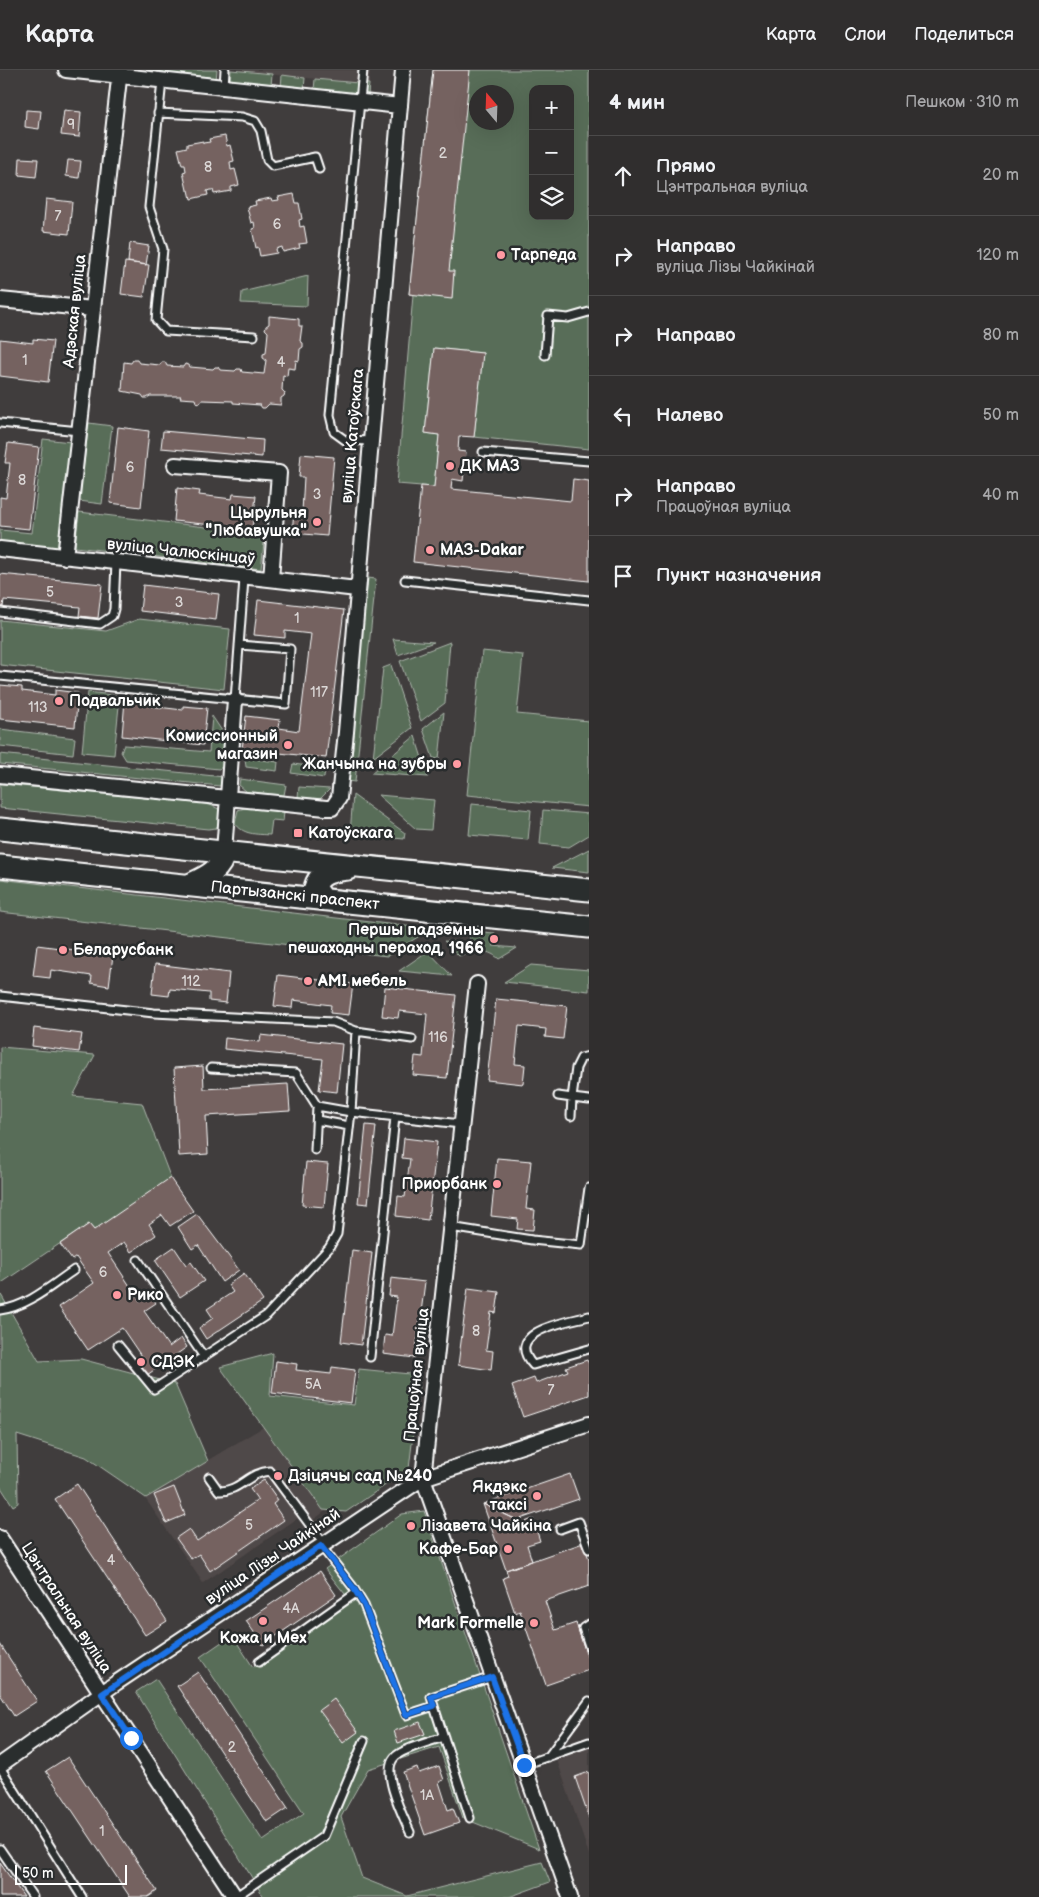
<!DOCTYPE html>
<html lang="ru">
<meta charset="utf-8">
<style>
body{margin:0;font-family:"Balsamiq Sans",sans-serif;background:#383636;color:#f1f3f6}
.controls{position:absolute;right:15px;top:15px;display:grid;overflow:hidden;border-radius:10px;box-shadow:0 5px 20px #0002}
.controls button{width:45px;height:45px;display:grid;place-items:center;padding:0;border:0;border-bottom:1px solid #4b4a4a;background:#302e2e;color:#f1f3f6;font:25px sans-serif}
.compass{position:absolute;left:469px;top:15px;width:45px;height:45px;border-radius:50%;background:#302e2e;box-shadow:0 5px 20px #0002;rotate:341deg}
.scale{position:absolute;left:15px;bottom:12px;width:112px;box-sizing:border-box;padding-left:5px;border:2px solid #fff;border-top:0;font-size:14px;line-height:18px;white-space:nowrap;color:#fff;-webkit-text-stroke:4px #2a2d2e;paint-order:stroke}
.stop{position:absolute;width:15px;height:15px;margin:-11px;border:4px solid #1a73e8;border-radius:50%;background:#fff}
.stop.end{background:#1a73e8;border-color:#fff;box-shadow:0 1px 5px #0008}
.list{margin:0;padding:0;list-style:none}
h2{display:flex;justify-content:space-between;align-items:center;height:65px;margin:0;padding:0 20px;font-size:21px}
h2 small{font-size:16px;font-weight:400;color:#a8a8aa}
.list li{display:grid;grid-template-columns:32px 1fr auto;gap:15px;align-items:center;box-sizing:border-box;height:80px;padding:0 20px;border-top:1px solid #4b4a4a}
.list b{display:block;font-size:19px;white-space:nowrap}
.list p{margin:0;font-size:16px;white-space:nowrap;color:#a8a8aa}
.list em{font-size:16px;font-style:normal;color:#a8a8aa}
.icon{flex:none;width:28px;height:28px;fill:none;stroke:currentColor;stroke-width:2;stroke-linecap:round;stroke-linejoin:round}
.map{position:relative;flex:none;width:589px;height:1827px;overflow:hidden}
header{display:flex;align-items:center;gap:30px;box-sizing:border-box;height:70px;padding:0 25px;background:#302e2e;border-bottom:1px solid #4b4a4a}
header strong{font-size:24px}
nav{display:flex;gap:28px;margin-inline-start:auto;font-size:18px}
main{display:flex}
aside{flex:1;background:#302e2e}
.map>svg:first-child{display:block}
.built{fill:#504848}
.green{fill:#586d58;stroke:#acb6ac;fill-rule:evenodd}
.building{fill:#756260;stroke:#fff}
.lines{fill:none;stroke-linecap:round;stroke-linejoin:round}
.service-casing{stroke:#fff;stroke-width:11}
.minor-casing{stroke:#fff;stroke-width:18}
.primary-casing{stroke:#fff;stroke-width:25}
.service{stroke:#2a2d2e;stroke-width:7}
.minor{stroke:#2a2d2e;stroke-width:14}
.primary{stroke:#2a2d2e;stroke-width:21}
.route{stroke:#1a73e8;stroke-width:6}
.poi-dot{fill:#ff9aa2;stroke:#2a2d2e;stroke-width:2}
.labels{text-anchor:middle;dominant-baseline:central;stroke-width:5;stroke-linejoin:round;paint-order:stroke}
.number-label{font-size:14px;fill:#dcd8d7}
.poi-label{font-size:16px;font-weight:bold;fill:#fff;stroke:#2a2d2e;text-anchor:start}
.street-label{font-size:16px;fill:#fff;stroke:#2a2d2e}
</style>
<header>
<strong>Карта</strong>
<nav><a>Карта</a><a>Слои</a><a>Поделиться</a></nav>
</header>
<main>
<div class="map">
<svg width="589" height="1827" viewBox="0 0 589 1827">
<rect width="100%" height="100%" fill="#403d3d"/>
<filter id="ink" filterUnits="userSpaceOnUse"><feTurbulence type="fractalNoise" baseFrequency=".02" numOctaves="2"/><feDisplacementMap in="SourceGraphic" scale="10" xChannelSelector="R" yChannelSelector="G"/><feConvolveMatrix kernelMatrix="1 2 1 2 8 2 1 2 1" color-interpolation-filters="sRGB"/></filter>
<g filter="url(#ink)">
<path class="built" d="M226,0H370L369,14Z
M300,1335L403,1384L309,1453L304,1455L298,1448L203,1513L145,1428Z
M589,1678V1785L557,1690Z"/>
<path class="green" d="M142,0H217L216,10L142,3Z
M231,0L272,4L271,16L230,12Z
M433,0H589V379L474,367L483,283L434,278L425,363L439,365L434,417L397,414L413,225L409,224ZM533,19H570V146H533ZM477,22H507V52H477Z
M282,5L305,8L304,19L281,17Z
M315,9L369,14L368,25L314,20Z
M308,206L307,236L241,233L242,222Z
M89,353L112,356L102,434L79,431Z
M43,369L71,372L59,479L0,473V460L32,463Z
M79,442L265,464L261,499L75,477Z
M368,508L376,509L355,712L347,711Z
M139,549L230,559L224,619L0,595V550L106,561Z
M393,569L434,572L398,585Z
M450,572L445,633L421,651L400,591Z
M482,581L523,585L517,644L589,651V737L467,725Z
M391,595L412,658L373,688L383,598Z
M88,622L120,626L114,685L82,682Z
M444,642L439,689L433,688L423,659Z
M212,646L224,664L225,695L219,699L126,690L121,682L124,675L209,682Z
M0,659L75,668L73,684L0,676Z
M415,666L428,707L371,703Z
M0,684L224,707L223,713L220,716L0,694Z
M245,688L278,692L277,701L246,697Z
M293,694L325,698L324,708L291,703Z
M240,709L286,715L284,725L247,722L239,715Z
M0,714L208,734L219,739L221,750L216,758L208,759L0,738Z
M299,717L330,719L320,729L298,727Z
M353,725L405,763L404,769L350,764Z
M378,725L434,730L431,760L416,759Z
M472,734L531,740L528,770L469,765Z
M248,737L284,742L283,751L272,750L270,765C256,764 243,765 235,753L238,740Z
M543,740L589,744V765L569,777L540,774Z
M589,779V802L552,798Z
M0,809L431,859L387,886L0,842Z
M470,861L495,863L493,876L517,878L499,889C487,878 473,880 459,886L444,871L469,873Z
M428,881L452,906L399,901Z
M531,895L589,900V921L504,912Z
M0,977L95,985L73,1026L142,1033L171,1109L94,1160L89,1154L0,1214Z
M0,1223L39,1291L81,1289L175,1314L208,1391L146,1428L86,1387L17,1365L18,1433L13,1436L0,1416Z
M273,1283L270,1326L354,1335L359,1299L420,1305L409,1399L346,1442L323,1440L220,1297Z
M424,1441L539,1779L463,1748L439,1677L368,1699L341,1747L362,1808L407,1826L542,1792L550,1812L509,1827H264L136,1622L156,1609L263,1771L304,1743L200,1587L232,1565L253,1597L349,1529L325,1499L402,1444Z"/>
<path class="building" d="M433,0H470L449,201H454L452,229L409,224Z
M26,40L41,41L39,59L25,57Z
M64,40L81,42L79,67L61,65Z
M225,66L227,76L230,75L234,91L230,92L231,100L235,99L239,115L231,117V121L214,124L213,120H210L207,121L208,125L191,129L189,120H187L183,102L186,101L185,95H182L178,79L187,77V74L203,71V73L210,72L209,69Z
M20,88L38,89L36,107L19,105Z
M68,90L81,91L79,108L66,106Z
M294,124L296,133H299L302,149L299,150L300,157L304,156L307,173L299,174L300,178L283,182L282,177L276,179L277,183L260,186L258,177L256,178L252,159L255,158L254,152L251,153L247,137L256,135L255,131L271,128L272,131L279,130L278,127Z
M46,129L72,132L69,164L43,161Z
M130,173L149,176L146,195L128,192Z
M125,192L149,195L144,227L121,224Z
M269,246L299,249V256H302L300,271L303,273V277L300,279L299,291L296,290L295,299L288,298L287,306L283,305L282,320L285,323L284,326L281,328V335L269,334L265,338H262L260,335L233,333V331L202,330L200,333L196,332L195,329L180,328L181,326H150L147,328H144L142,325L122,321L124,292L131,293L133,290H137L139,293L160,295L162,292H165L167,296L183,297L185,294L189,295L190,297L213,299L215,297H218L220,300L235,301L237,299H241L242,302L264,304L266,290L263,288V284L266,283L268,262L265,259L266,256L269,254Z
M0,269L33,273V269L53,271L48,312L0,306Z
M434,278L483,283L474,367L459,366L458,381L466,382L463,411L452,409L451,419L571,431L573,409L589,411V511L413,492L421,416L434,417L439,365L425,363Z
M118,357L149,361L141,437L110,433Z
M163,361L263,370L262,387L161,378Z
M8,373L39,377L29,459L0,456V427L6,428L10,393H5Z
M301,384L334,387L327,466L292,463L294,441L302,442L304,407H299Z
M177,418L200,421L199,425L232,429L233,424L256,426L252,459L174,451Z
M0,504L102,514L98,548L79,546L80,537L4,530L3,537H0Z
M143,515L219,524L216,550L140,541Z
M258,530L344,540L326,688L242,679L246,646L280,650L279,658L299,661L311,564L285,561V568L254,565Z
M0,615L22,617V621L55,625V620L78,623L75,657L0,649Z
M125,630L150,632L149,636L183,640V636L207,638L203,675L122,666Z
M37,875L113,885L109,916L91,913L92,906L51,900L50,908L33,906Z
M155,894L229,903L226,933L209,931V923L170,919L169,926L152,924Z
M278,905L353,914L349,945L330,943L331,935L293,930L292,938L274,936Z
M385,917L456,925L447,1008L413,1005L415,986L423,987L427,944L399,941L398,948L382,946Z
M496,929L567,936L563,969L545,967L546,959L519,956L515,994L525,995L523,1014L487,1010Z
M34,958L82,964L79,982L32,976Z
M261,965L342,974L337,1022L319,1020L323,989L224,979L225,968L260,972Z
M203,996L204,1019L288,1014L290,1041L206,1046L208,1084L179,1086L174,998Z
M366,1055L376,1056L368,1134L358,1133Z
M404,1068L437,1072L428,1150L396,1146L398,1126L405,1127L410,1089L402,1088Z
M497,1088L531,1091L526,1139L535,1140L533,1160L517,1159L518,1149L491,1146Z
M306,1092L328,1094L324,1137L302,1135Z
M170,1108L193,1141L170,1156L162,1145L149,1154L156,1165L131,1182L124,1172L108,1183L140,1231L150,1225L156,1233L144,1241L169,1277L181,1268L187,1277L147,1305L136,1289L141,1286L122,1258L88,1280L59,1237L94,1213L76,1187L72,1190L60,1174L89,1154L94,1160Z
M197,1144L239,1200L222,1212L198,1175L192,1179L178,1157Z
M174,1177L186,1195L191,1192L204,1211L180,1227L155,1190Z
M352,1180L372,1183L361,1275L341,1272Z
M244,1203L263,1231L206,1269L199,1258L213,1248L207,1239L233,1222L228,1215Z
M391,1208L425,1212L415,1288L383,1284L385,1265L392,1266L397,1227L389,1226Z
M468,1218L499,1222L496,1243L491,1242L486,1280L493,1281L491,1300L458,1295Z
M587,1290L589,1294V1325L523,1347L512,1316L534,1308L536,1313L568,1301L566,1297Z
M276,1291L297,1294L296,1300L331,1304L332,1297L355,1300L351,1333L272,1323Z
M570,1404L579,1429L517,1450L483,1434Z
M264,1410L278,1430L273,1434L284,1450L210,1501L199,1484L191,1489L176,1468L189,1459L197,1471L258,1430L250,1419Z
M77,1414L167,1551L145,1565L55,1429Z
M174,1417L185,1445L166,1453L154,1425Z
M483,1434L517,1450L519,1454L533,1449L540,1471L527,1475L532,1491L506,1500Z
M583,1473L589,1489V1516L545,1531L555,1560L576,1553L589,1592V1600L546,1615L520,1541L515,1543L503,1508L508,1506L506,1500Z
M320,1501L336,1525L263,1575L246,1551Z
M0,1574L37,1631L14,1646L0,1624Z
M198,1602L288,1738L267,1752L177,1616Z
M334,1629L358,1662L343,1673L319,1640Z
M420,1652L425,1664L398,1673L394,1661Z
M68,1687L157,1821L148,1827H130L46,1701Z
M439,1696L444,1710L439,1712L448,1740L453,1738L459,1753L425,1765L403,1702L417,1697L419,1703Z
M589,1702V1748L575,1707Z
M0,1793L24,1827H0Z"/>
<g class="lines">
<g class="service-casing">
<path id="service" d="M363,0L330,345L334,362L345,370L370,371
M162,11L149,137L163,179L156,250L166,261L254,266
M224,17L225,0
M158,43L242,47L255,51L261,61L267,90L273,96L315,87L319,99
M545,285L548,246L568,248L589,242
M0,353L79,361
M483,382L589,391
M405,510L589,530
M0,542L100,554L112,546L114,539L116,492
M0,606L286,634L290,579L239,575
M235,630L244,509
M0,926L154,943L333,952L356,961
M412,969L356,961L351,1042L461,1054
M589,986L581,988L576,998L572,1028L589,1030
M558,1026L572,1028L571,1046
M317,1050L349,1056
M315,1080L317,1036
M450,1157L532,1170L581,1175L589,1118
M138,1190L204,1287
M0,1240C27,1237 52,1215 74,1200
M589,1246C567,1252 502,1261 533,1295L589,1279
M118,1275L154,1319L267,1245L329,1178L337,1164L351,1042L317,1036L296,1003L211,998
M370,1287L395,1047
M209,1407L219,1421C239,1422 249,1402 270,1401L324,1474
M560,1459L579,1452L589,1479
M321,1476L353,1517L364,1535L406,1645L434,1636
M589,1554L583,1558L589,1576
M259,1592L356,1523
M548,1687L589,1631
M524,1695L589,1672
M0,1697L82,1827
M470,1748L431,1627L492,1607
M410,1762C403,1746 381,1703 394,1688C401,1679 432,1671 444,1667
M0,1779L33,1827
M235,1827L324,1766L364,1671"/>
</g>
<g class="minor-casing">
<path id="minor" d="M66,0L400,36
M0,230L93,239
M175,395L279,403L271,509
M0,479L357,519
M65,487L120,0
M0,705L326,738H332L339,728L346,662L403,0
M224,782L235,630
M477,914L423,1408L570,1827
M0,1468L235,1827
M0,1695L116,1613L423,1408L589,1354"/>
</g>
<g class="primary-casing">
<path id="primary" d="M0,759L589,820
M0,796L589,857
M189,815C204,808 222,801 224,782
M323,829L315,818C318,802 334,801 348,799"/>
</g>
<use href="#service" class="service"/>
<use href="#minor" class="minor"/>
<use href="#primary" class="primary"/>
</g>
</g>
<g class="lines" filter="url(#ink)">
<path class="route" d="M131,1668L102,1624L321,1476L353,1517L364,1535L406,1645L434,1636L431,1627L492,1607L524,1695"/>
</g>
<g class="poi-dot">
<circle cx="501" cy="185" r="5"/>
<circle cx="450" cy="396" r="5"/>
<circle cx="317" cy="452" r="5"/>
<circle cx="430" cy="480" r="5"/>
<circle cx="59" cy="631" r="5"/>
<circle cx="288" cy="675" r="5"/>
<circle cx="457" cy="694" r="5"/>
<rect x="293" y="758" width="10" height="10" rx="2.5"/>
<circle cx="494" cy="869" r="5"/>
<circle cx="63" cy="880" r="5"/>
<circle cx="308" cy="911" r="5"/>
<circle cx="497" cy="1114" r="5"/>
<circle cx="117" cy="1225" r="5"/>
<circle cx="141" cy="1292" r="5"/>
<circle cx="278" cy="1406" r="5"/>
<circle cx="537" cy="1426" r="5"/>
<circle cx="411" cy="1456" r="5"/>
<circle cx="508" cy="1479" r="5"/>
<circle cx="263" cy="1551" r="5"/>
<circle cx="534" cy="1553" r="5"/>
</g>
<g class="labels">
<g class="number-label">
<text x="71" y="54">9</text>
<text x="443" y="83">2</text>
<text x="208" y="97">8</text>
<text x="58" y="146">7</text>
<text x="277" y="154">6</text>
<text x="25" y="290">1</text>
<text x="281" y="292">4</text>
<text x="130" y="397">6</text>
<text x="22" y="410">8</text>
<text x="317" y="424">3</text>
<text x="50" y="522">5</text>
<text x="179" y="532">3</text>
<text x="297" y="548">1</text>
<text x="319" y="622">117</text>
<text x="38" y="637">113</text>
<text x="191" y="911">112</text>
<text x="438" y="967">116</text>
<text x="103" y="1202">6</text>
<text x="476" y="1261">8</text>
<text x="313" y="1314">5А</text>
<text x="551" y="1320">7</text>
<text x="249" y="1455">5</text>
<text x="111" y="1490">4</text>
<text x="291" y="1538">4А</text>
<text x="232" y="1677">2</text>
<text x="427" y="1725">1А</text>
<text x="102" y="1761">1</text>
</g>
<g class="poi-label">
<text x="511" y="185">Тарпеда</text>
<text x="460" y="396">ДК МАЗ</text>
<text x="307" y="443" text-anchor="end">Цырульня<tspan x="307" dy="18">"Любавушка"</tspan></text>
<text x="440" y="480">МАЗ-Dakar</text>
<text x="69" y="631">Подвальчик</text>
<text x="278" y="666" text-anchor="end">Комиссионный<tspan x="278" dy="18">магазин</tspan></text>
<text x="447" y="694" text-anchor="end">Жанчына на зубры</text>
<text x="308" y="763">Катоўскага</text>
<text x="484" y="860" text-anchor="end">Першы падземны<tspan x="484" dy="18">пешаходны пераход, 1966</tspan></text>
<text x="73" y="880">Беларусбанк</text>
<text x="318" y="911">AMI мебель</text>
<text x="487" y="1114" text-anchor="end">Приорбанк</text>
<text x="127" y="1225">Рико</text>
<text x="151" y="1292">СДЭК</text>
<text x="288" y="1406">Дзіцячы сад №240</text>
<text x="527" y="1417" text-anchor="end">Якдэкс<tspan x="527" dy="18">таксі</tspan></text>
<text x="421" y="1456">Лізавета Чайкіна</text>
<text x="498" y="1479" text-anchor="end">Кафе-Бар</text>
<text x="524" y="1553" text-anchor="end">Mark Formelle</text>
<text x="263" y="1568" text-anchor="middle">Кожа и Мех</text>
</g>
<g class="street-label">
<text transform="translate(75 241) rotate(-84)">Адэская вуліца</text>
<text transform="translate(353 366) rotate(-85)">вуліца Катоўскага</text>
<text transform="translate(181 482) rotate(6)">вуліца Чалюскінцаў</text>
<text transform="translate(295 826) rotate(6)">Партызанскі праспект</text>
<text transform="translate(417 1305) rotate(-84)">Працоўная вуліца</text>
<text transform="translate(273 1487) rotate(-34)">вуліца Лізы Чайкінай</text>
<text transform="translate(66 1538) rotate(57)">Цэнтральная вуліца</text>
</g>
</g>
</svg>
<div class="controls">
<button>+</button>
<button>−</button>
<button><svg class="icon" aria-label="layers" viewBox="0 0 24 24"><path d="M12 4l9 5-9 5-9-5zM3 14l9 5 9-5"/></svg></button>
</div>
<svg class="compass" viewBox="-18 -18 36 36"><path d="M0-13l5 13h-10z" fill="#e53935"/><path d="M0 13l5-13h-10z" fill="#a8a8aa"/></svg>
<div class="scale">50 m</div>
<div class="stop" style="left:131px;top:1668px"></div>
<div class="stop end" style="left:524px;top:1695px"></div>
</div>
<aside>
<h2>4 мин<small>Пешком · 310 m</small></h2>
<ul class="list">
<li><svg class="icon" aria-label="ahead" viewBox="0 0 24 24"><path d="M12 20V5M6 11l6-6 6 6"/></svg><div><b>Прямо</b><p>Цэнтральная вуліца</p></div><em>20 m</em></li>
<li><svg class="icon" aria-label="right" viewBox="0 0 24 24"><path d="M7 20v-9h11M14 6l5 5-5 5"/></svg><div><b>Направо</b><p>вуліца Лізы Чайкінай</p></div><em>120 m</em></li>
<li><svg class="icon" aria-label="right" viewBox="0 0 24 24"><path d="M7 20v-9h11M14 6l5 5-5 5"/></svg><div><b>Направо</b></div><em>80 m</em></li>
<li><svg class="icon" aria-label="left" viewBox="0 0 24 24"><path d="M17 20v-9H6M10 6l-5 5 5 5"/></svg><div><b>Налево</b></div><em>50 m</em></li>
<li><svg class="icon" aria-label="right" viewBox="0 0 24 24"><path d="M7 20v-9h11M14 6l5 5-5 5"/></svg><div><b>Направо</b><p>Працоўная вуліца</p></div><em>40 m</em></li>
<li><svg class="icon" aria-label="arrive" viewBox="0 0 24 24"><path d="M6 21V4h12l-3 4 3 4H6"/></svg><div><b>Пункт назначения</b></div></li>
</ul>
</aside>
</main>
